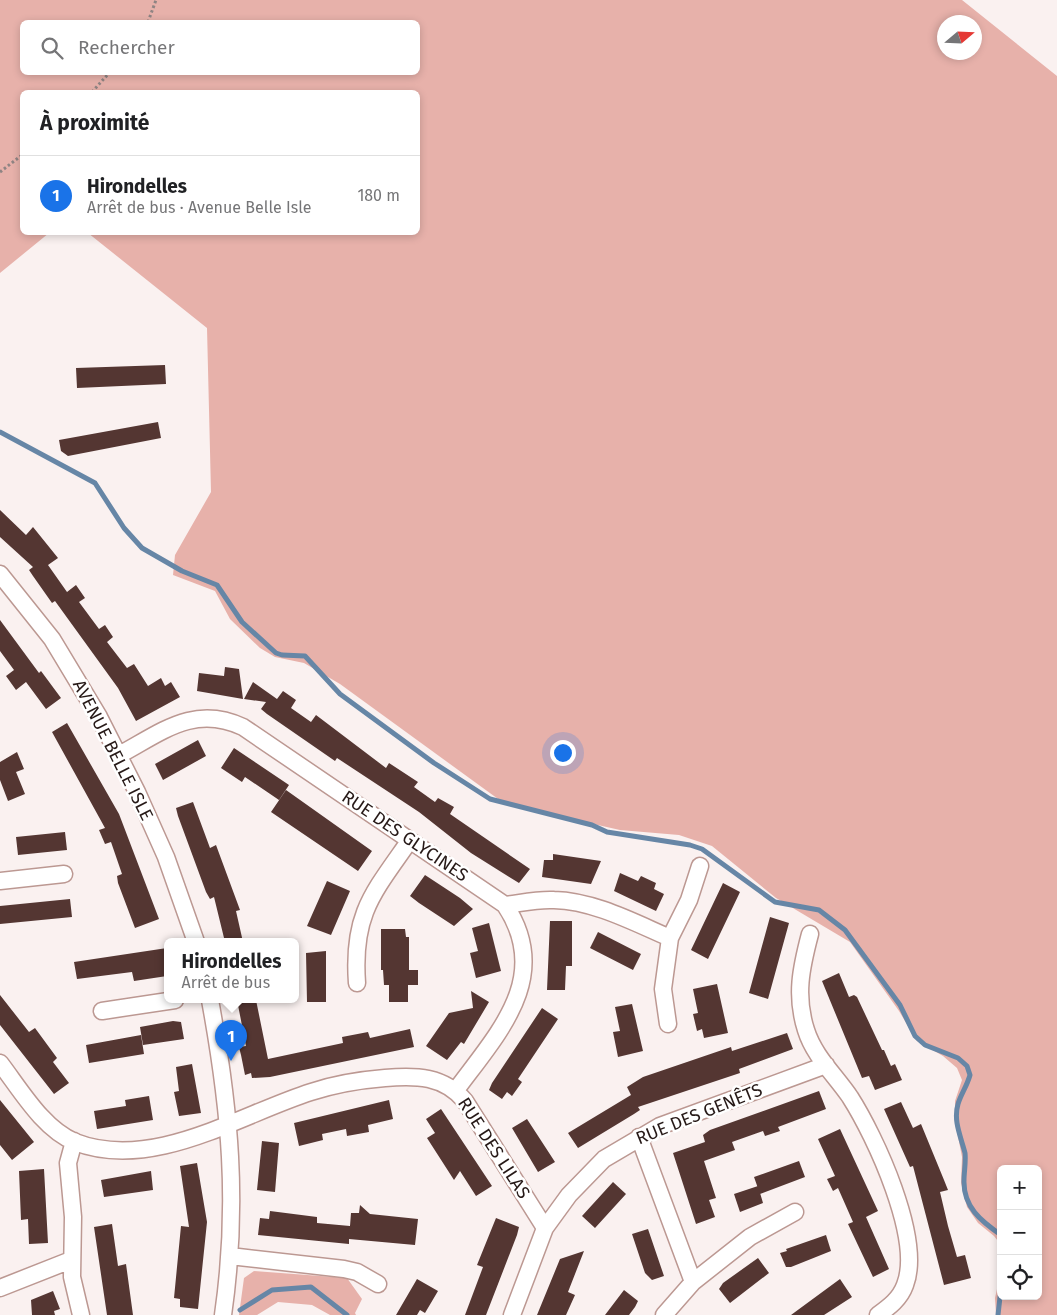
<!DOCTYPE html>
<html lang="fr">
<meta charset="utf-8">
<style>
body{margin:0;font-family:"Fira Sans",sans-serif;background:#f2f2f2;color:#202124}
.controls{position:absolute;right:15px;bottom:15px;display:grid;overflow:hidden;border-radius:8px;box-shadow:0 2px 8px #0003}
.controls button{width:45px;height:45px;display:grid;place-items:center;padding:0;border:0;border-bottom:1px solid #e0e0e0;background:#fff;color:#202124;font:25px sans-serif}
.compass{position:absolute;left:937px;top:15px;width:45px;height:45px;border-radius:50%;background:#fff;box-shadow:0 2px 8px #0003;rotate:71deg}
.you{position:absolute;left:562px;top:752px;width:18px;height:18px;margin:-12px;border:4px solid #fff;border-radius:50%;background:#1a73e8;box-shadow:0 0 0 8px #1a73e833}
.badge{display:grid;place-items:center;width:32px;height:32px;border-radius:50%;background:#1a73e8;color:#fff;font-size:16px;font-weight:700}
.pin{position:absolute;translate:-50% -41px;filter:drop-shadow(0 1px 2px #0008)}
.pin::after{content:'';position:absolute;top:26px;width:18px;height:15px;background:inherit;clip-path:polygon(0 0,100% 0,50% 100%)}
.popup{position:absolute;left:164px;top:938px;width:135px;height:65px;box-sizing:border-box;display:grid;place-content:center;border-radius:8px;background:#fff;filter:drop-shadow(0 1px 4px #0005);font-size:16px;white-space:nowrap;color:#757577}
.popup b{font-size:19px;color:#202124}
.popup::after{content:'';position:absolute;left:50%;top:100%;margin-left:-10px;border:10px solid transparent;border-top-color:#fff}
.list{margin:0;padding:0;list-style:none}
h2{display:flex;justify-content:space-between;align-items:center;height:65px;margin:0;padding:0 20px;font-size:21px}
h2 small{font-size:16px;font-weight:400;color:#757577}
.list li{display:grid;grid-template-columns:32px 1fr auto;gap:15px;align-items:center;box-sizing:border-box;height:80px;padding:0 20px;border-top:1px solid #e0e0e0}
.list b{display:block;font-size:19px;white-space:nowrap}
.list p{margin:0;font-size:16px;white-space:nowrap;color:#757577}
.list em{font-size:16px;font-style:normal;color:#757577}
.icon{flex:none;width:28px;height:28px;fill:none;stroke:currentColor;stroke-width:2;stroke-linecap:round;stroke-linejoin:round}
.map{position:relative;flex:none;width:1057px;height:1315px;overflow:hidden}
.search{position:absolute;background:#fff;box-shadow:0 2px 8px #0003;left:20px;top:20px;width:400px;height:55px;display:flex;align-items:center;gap:12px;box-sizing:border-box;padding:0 18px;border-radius:8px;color:#757577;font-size:19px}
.panel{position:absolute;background:#fff;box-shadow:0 2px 8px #0003;left:20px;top:90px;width:400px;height:145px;border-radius:8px}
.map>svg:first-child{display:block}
.green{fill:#e7b1aa;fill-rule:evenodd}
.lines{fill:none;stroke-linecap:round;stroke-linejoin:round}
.stream{stroke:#6686a6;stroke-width:5}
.building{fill:#543632}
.minor-casing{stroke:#bc9892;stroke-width:19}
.path{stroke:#8f8483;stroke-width:3;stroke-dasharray:2.5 2.5;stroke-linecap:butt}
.minor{stroke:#fff;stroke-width:16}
.labels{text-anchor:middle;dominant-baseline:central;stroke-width:5;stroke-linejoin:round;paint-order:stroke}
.street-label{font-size:18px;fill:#261917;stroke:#fff}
</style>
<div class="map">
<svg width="1057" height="1315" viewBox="0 0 1057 1315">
<rect width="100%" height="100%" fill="#faf1f0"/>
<path class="green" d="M0,0H962L1057,76V1315H996L995,1298L1001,1271V1296H1038V1169H1001V1245L994,1236L978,1223L967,1207L961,1183L962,1157L955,1121V1101L962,1080L957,1068L943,1056L917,1041L899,1011L850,942L776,898L712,846L679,835L620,830L505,804L340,684L304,663L275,657L260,648L230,619L215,591L173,575L175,555L211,492L207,328L88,233L418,232V92H22V232L49,233L0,273ZM418,22V72H22V22ZM974,22V52H944V22Z
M254,1271L347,1278L362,1299L355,1313L356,1315H330L312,1305L278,1302L257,1315H239L244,1278Z"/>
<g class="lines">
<path class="stream" d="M0,432L95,483L124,528L142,548L182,571L217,585L242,622L276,653L282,655L305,656L340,694L434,763L490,799L592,825L607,832L690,845L702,849L775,902L819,910L845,930L900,1005L915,1036L925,1045L958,1058L967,1066L970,1075C967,1086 961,1094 958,1104C953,1121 961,1137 965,1153C966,1162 964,1172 964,1180C963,1207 981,1221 1001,1235
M240,1310L272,1290L311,1287L347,1315
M998,1315L1001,1288"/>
</g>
<path class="building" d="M165,365L166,384L77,388L76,368Z
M158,422L161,438L68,456L61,451L59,440Z
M0,510L26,535L33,527L58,558L48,565L67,592L76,585L85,598L79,602L99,629L105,625L113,637L107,642L127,668L134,664L148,686L161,678L165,686L171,682L180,697L136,721L118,688L55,601L52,603L33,576L29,570L33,567L0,537Z
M0,620L39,673L41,671L61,698L46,709L26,682L16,690L6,676L14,670L0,651Z
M225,667L239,669L243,699L197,691L199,673L224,676Z
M253,682L277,699L283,691L296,700L291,708L311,722L316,715L386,768L389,763L418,782L414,787L435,802L438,798L454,807L450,814L530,869L519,883L471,853L419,812L337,758L335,761L267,714L261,709L266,702L244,699Z
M67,723L119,814L159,919L135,928L118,883L117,876L122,874L111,842L105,844L99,830L105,828L52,732Z
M198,740L206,756L163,780L155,764Z
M234,748L289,785L279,800L245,777L242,782L221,768Z
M17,752L24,769L16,772L25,794L8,801L0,780V762Z
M286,790L372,851L358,871L271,812Z
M193,802L210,848L216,845L240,910L236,911L243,942H225L214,897L210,899L206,892L178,816L176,808Z
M65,832L67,850L18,855L16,837Z
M553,854L601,861L591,884L542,877L544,860H553Z
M620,873L638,881L641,876L656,883L654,889L664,894L656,911L614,891Z
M425,875L460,898L473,909L454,926L419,903L410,896Z
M327,881L350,891L331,935L307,926Z
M723,883L740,892L708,959L691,950Z
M70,899L72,917L0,924V906Z
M770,917L789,923L768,999L749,993Z
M550,921H572V966H566L565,990H547Z
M489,923L501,971L476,978L470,953L478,951L472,928Z
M381,929H405L406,937H409V970H418V985H408V1002H389V985H384L383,970H381Z
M598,932L641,954L633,970L590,948Z
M167,948V976L134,981L132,972L77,979L74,962Z
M326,951V1002H307L306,953Z
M839,973L849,997L854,995L857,997L882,1050H884L891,1066L895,1064L902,1080L875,1090L869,1076L862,1078L822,981Z
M717,984L728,1033L704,1038L702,1029L697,1031L693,1014L698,1013L693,989Z
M471,991L489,1002L464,1044L461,1042L447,1060L426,1046L449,1013L473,1008Z
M0,995L29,1032L35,1028L57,1058L53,1062L69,1083L54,1094L0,1025Z
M237,1000H256L268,1059L343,1043L342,1037L368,1032L370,1038L410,1029L414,1047L270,1077L252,1078L251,1073L245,1075L241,1055L239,1047L246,1046Z
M632,1004L643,1051L618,1057L613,1032L620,1031L615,1007Z
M542,1008L558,1019L518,1079L522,1082L512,1096L507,1092L502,1099L489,1090L492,1083Z
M173,1021L181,1022L184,1039L143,1045L140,1027Z
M787,1033L793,1049L739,1069L740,1073L638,1107L640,1110L634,1114L578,1148L568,1133L631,1095L627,1087L643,1077L731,1047L732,1051Z
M141,1035L144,1054L89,1063L86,1045Z
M192,1064L201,1113L179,1116L174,1092L179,1091L176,1067Z
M819,1091L826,1109L778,1127L780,1131L765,1136L763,1131L732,1142L735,1150L704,1161L716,1198L709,1200L715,1217L696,1224L673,1153L705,1142L703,1135L710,1130Z
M149,1096L153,1120L97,1129L94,1111L126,1106L125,1100Z
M0,1100L34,1142L12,1160L0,1145Z
M389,1100L393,1119L368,1125L369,1132L347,1136L346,1129L322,1134L323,1140L299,1146L294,1123Z
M901,1102L913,1128L921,1124L944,1180L948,1190L940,1192L948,1226L957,1257L965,1255L971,1278L944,1285L913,1166L910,1167L884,1109Z
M441,1109L492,1186L476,1196L460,1171L454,1180L427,1138L435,1133L426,1119Z
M527,1119L555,1162L538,1172L512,1128Z
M840,1129L878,1211L866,1217L889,1269L873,1277L848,1224L853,1222L838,1188L833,1191L827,1179L835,1176L818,1139Z
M262,1141L279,1143L275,1192L257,1190Z
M799,1161L805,1177L760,1194L754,1177Z
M197,1163L207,1222L198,1309L180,1307V1299L174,1298L181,1226L189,1227L180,1166Z
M44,1169L48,1243L29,1244L28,1219L21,1220L19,1171Z
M151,1171L153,1190L104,1197L101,1180Z
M613,1182L626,1194L595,1228L582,1216Z
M758,1186L763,1203L740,1212L734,1194Z
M360,1205L370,1214L418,1219L415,1245L349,1239V1244L258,1235L260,1218L269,1219L270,1211L317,1217V1223L350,1226L351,1213H359Z
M496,1218L519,1227L517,1235L486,1315H465L483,1267L477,1265Z
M112,1224L118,1266L126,1264L133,1315H107L94,1227Z
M648,1229L664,1276L652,1280L645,1273L632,1234Z
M826,1235L831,1251L791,1267H786L780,1253L787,1251L786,1249Z
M584,1251L568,1292L575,1295L566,1315H537L560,1259Z
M758,1258L769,1273L730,1303L719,1289L723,1283Z
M417,1279L438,1291L425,1313L420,1310L417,1315H396Z
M840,1279L852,1297L824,1315H791Z
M624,1290L638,1301L635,1307L629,1315H605Z
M53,1291L60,1309L54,1311L55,1315H32L31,1300Z"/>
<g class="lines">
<g class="minor-casing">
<path id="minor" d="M0,574L52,639L99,717L137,792L166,857L196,942
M119,755C162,732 194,704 243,727L505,905C553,977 498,1033 456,1090
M0,881L64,874
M505,905C521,903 538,899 554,900C594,901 633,922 670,938L689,900L700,866
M810,934C801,968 795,996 806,1030C814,1056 835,1075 850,1097C875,1136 923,1239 905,1285C900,1299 889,1307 878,1315
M357,983C352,914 373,893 410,840
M210,1000C230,1109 239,1204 223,1315
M102,1011L175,1000
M668,1024L663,989L670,938
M0,1063C20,1089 43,1129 75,1142C152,1172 239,1115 311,1092C335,1084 360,1080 385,1078C416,1075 444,1076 465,1101L545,1228
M639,1137L693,1282L664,1315
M74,1141L68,1163L73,1217L72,1277L81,1315
M230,1256L344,1269L357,1272L378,1284
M693,1282L750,1237L795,1212
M0,1288L71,1260
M512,1315L545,1228L569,1195L604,1159L660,1126L826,1065"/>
</g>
<path class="path" d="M148,22L156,0
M92,92L110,72
M0,172L22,155"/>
<use href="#minor" class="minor"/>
</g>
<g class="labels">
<g class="street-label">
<text transform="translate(113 750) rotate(63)">AVENUE BELLE ISLE</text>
<text transform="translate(405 836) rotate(34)">RUE DES GLYCINES</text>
<text transform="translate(699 1114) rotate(-22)">RUE DES GENÊTS</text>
<text transform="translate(494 1148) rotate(57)">RUE DES LILAS</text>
</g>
</g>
</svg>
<div class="controls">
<button>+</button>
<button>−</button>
<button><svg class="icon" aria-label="locate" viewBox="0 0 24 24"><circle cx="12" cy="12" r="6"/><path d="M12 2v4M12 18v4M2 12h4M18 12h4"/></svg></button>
</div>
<svg class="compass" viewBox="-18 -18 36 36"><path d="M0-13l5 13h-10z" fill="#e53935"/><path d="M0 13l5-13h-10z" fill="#757577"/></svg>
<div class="you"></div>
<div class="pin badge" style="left:231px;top:1061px">1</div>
<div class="popup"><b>Hirondelles</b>Arrêt de bus</div>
<div class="search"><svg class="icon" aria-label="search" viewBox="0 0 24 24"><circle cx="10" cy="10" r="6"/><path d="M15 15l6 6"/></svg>Rechercher</div>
<section class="panel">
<h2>À proximité<small></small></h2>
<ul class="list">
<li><span class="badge">1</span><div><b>Hirondelles</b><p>Arrêt de bus · Avenue Belle Isle</p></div><em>180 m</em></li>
</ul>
</section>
</div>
